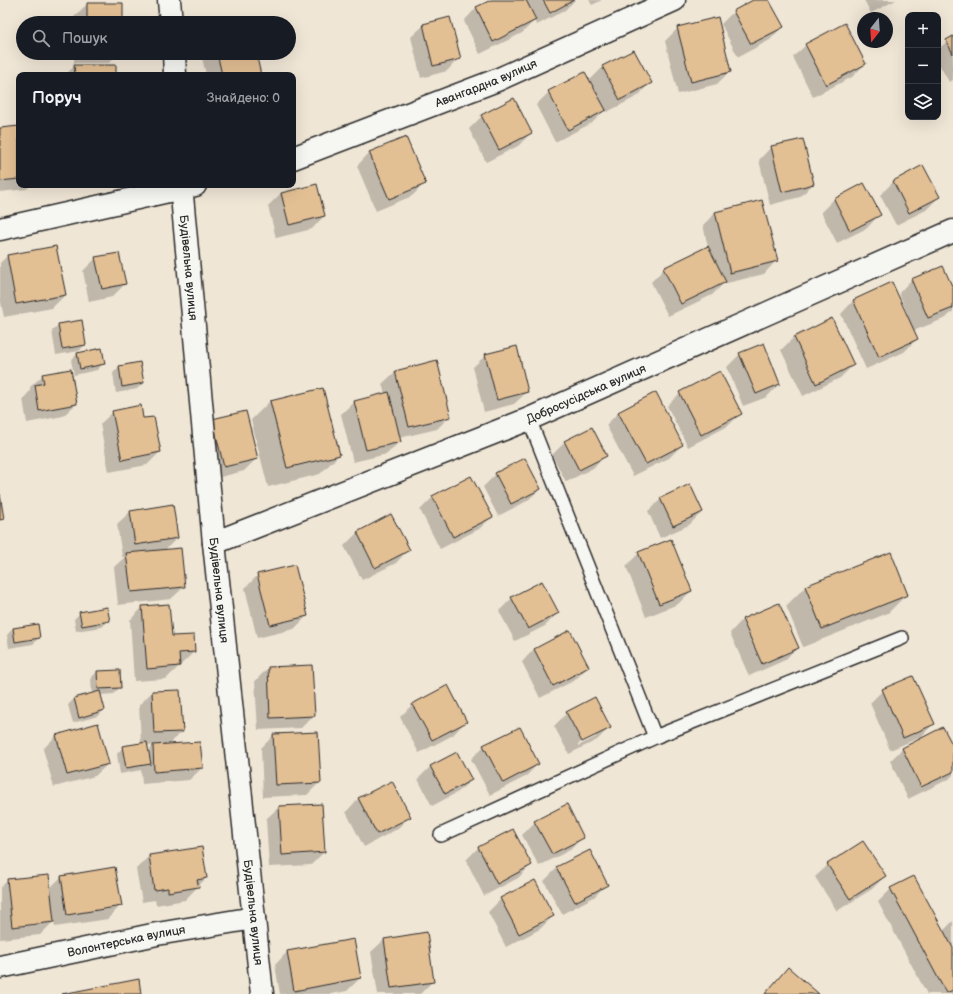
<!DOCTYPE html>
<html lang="uk">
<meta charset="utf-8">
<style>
body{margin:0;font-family:"Balsamiq Sans",sans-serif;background:#20242c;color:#f1f3f6}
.controls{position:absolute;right:12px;top:12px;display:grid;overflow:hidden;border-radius:8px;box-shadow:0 4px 16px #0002}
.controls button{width:36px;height:36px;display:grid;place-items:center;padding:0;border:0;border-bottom:1px solid #363941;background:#171b24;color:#f1f3f6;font:20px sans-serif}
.compass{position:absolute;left:857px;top:12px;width:36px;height:36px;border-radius:50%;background:#171b24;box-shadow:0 4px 16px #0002;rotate:197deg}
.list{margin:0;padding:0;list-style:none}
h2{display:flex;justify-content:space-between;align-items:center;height:52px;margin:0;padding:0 16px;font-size:17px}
h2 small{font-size:13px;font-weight:400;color:#9ea1a6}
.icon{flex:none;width:22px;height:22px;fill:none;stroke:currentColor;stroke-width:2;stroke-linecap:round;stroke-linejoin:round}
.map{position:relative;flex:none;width:953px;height:994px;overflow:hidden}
.search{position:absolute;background:#171b24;box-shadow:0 4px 16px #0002;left:16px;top:16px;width:280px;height:44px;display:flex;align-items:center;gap:10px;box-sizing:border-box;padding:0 14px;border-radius:22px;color:#9ea1a6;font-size:15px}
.panel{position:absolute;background:#171b24;box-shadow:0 4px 16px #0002;left:16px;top:72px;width:280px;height:116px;border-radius:8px}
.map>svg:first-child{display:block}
.shadow{fill:#0003;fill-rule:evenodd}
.building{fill:#e3bf94;stroke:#2b2b2b}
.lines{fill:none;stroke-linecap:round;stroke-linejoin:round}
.service-casing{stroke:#2b2b2b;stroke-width:16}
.minor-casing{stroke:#2b2b2b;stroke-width:25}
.tertiary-casing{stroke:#2b2b2b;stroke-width:25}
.service{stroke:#f6f6f2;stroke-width:13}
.minor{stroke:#f6f6f2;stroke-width:22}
.tertiary{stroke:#f6f6f2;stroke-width:22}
.labels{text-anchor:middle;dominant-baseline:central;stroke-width:4;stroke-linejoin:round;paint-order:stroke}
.street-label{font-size:12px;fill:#2b2b2b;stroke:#f6f6f2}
</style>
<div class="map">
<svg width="953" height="994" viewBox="0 0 953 994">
<rect width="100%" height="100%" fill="#f0e6d6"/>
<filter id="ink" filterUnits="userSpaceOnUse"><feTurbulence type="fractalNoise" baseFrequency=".025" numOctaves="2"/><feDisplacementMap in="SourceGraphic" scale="8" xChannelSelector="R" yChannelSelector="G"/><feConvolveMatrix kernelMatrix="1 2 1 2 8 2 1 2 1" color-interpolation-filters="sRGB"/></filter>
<g filter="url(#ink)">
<path class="shadow" d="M493,0H575L565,10L537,25L534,21L522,33L480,54L464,21L476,8Z
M589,0H602L592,5Z
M755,0H768L782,27L770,40L738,57L721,24L734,11Z
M864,0H896L871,13Z
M87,4L122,23H74V17Z
M424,25L459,58L447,71L421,78L411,37Z
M678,28L730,71L717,84L678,94L665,41Z
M953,37V80L949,82L938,62V49Z
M806,45L865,64L852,77L813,97L793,57Z
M74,53H119L109,63H74Z
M201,53H255L260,75H206Z
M75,66L115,75H69L68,72Z
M603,67L650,83L638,96L607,112L605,110L592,123L555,142L536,105L549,92L589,81Z
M513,100L531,133L518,146L486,162L469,129L482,116Z
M19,127V185H31L27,189L0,192V129Z
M406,138L425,183L412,196L376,211L357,166L369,153Z
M771,147L813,184L800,197L770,205L759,160Z
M923,166L939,197L926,210L896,225L880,195L893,182Z
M864,184L879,215L867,228L837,243L821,212L834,199Z
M281,193L324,216L312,229L276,238L268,206Z
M716,212L776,261L764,274L723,284L712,295L668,316L651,282L664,269L708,247L703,225Z
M7,256L65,295L52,308L4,317L0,298V263Z
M96,258L125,284L112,297L89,302L83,271Z
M911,280L953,291V311L946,318L913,331L917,339L904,352L866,369L841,314L853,301L892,284L906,314L907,313L899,293Z
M58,325L85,345L79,351L56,355L52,331Z
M794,337L853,365L840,378L803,396L781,350Z
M77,354L103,364L97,370L74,375L71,360Z
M740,354L779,384L767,397L743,406L727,367Z
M486,355L527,392L514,404L484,412L473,367Z
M119,367L143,383L137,389L116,393L113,373Z
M395,372L450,416L437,429L399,438L400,441L387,454L353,462L341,414L354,402L385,394L382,384Z
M43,375L76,404L63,416L27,423L23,399L30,391V387Z
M680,393L741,413L728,426L688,447L667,406Z
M270,401L339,455L320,474L268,487L251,420Z
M113,412L143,419L160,452L147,465L109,472L100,424Z
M619,412L682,445L669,458L633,476L606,425Z
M213,420L257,458L244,471L212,479Z
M565,442L606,455L593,468L566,482L552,455Z
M496,474L540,489L527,501L498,516L483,487Z
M433,497L492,517L479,529L440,549L420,510Z
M661,499L702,512L689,525L660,538L648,511Z
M172,506L177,538L164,551L184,587L171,599L118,605L114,567L125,557H122L117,524L130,512Z
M391,515L408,550L396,563L362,580L344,546L357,533Z
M639,553L691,591L678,604L646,617L626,566Z
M891,553L907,594L888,613L803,647L786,606L805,587Z
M258,575L307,616L294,629L257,638L245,588Z
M512,598L558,613L545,626L515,641L499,611Z
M778,604L797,647L785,660L749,676L730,633L742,620Z
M143,607L171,637L194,652L166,679L134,681L130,620Z
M80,613L108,621L102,627L76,631L74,619Z
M37,625L39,638L33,644L9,648L7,635L13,628Z
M534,649L588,667L575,680L540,698L522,662Z
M311,666L314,715L301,728L258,730L255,681L268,668Z
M97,672L120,687L114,694L100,695L104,710L98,716L73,723L68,705L74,699L92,694L91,678Z
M883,690L933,724L921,737L890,750L870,703Z
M152,692L182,732L168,745L202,768L189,780L142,784L141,770L120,774L117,754L123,747L141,744L139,705ZM154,745L148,752L147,746Z
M413,704L465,722L453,735L419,753L400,717Z
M567,713L610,727L597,740L569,754L554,726ZM596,734V737L578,746V744Z
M274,735L320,782L307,795L263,797L261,748Z
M56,736L108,764L95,776L54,787L43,749Z
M484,746L538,764L525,777L490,795L471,759Z
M953,748V775L949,779L908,799L890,761L902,749Z
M431,766L471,780L458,792L432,806L418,779Z
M392,782L410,816L397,829L364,847L346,812L358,799Z
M279,807L324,852L311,865L269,867L266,819Z
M535,822L583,837L570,850L539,866L522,835Z
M201,848L206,878L185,900L156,905L155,900L142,902L136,869L149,856Z
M478,848L531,865L518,878L484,896L466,860Z
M828,865L885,876L872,889L837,911L815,877Z
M557,868L607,884L594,897L562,914L544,881Z
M61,877L120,906L108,919L55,927L54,921L40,935L0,939V888L8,880L49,889Z
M891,889L943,931L953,921V994H927L878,902Z
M501,899L553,916L540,929L506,947L488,912Z
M384,940L433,981L420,994H378L371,952Z
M287,952L360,978L347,991L331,994H280L275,965Z
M788,969L817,994H764Z"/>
<path class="building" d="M491,0H526L536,20L493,42L476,7Z
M543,0H574L550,13Z
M753,0H769L784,27L751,44L733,11Z
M87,3H123V23H87Z
M450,17L461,59L433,66L423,24Z
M718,17L731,72L691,82L677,27Z
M845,23L866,64L826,85L805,44Z
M953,36V54L946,40Z
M634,50L652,83L620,100L602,66Z
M217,53H256L261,75H222Z
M74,65H116V75H75Z
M585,72L606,110L568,130L548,91Z
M514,98L532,133L499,150L481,115Z
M19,126V179L0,181V128Z
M406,137L426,184L389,199L369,152Z
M803,139L814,184L782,192L771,146Z
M923,165L940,197L909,213L893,181Z
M864,183L881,215L850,231L834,199Z
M317,184L325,216L289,225L281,193Z
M762,200L778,261L730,273L715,212Z
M56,246L66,295L16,304L7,255Z
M708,246L726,282L681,304L663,268Z
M119,253L126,284L102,289L95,257Z
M943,266L953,288V308L928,318L911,279Z
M892,282L918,339L879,357L853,300Z
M832,318L854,365L816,384L794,337Z
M82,320L86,345L62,349L58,324Z
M764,343L780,384L756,394L739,353Z
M517,346L528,392L497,400L485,354Z
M102,348L105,364L80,369L77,353Z
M437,360L451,417L409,427L395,371Z
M140,362L144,383L122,387L119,366Z
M71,369L77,404L39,411L35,385L44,383L42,374Z
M720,371L742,414L701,435L679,392Z
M323,388L340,455L287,468L270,401Z
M389,392L401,442L366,450L354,401Z
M656,392L683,445L646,464L618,412Z
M141,405L143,418L154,417L161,452L122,460L112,411Z
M246,411L258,459L224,467L212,419Z
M592,427L607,456L579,470L564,441Z
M525,458L541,489L511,504L495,473Z
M471,476L493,517L453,537L432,496Z
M690,484L703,512L673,526L660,498Z
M0,494L4,519L0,520Z
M173,504L178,538L135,545L130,511Z
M391,514L410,550L375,568L357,532Z
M671,539L692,591L659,604L638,552Z
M181,548L185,587L131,592L126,553Z
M891,552L908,595L822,629L805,586Z
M295,565L308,616L270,625L257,574Z
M542,581L559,613L528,629L511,597Z
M779,603L799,648L762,664L742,619Z
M169,604L172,636L194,635L195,652L179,653L180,666L147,669L142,606Z
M107,607L110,621L82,626L79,612Z
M38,624L40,638L15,642L13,628Z
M570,630L589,667L553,686L534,649Z
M312,665L315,716L270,718L268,667Z
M120,670L121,688L98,689L97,671Z
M913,676L935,724L903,738L882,689Z
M448,685L467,722L432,740L412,704Z
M180,690L183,732L154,733L152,691Z
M100,691L105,710L79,718L74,698Z
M595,697L611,728L582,742L566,712Z
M98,723L109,764L67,775L56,735Z
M520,727L539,764L503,783L483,745Z
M943,727L953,746V772L921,787L902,748Z
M318,732L321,783L276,785L273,734Z
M147,742L151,764L126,768L122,746Z
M200,742L203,768L154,772L153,745Z
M457,752L472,780L445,794L430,766Z
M392,781L411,817L377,834L358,798Z
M322,804L325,852L282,855L279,806Z
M567,804L584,838L552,854L534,821Z
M513,829L532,865L497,884L478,847Z
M863,841L886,876L850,899L827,864Z
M202,847L207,878L197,880L199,887L168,892V888L154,890L149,855Z
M590,850L608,885L575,902L556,867Z
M115,867L122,906L67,915L61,876Z
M49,875L54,922L12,927L7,879Z
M914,876L953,948V990L946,993L890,888Z
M535,880L554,916L519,934L500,898Z
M427,932L434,982L391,988L384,939Z
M354,939L361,978L294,991L287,951Z
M788,967L819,994H765Z
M139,979L141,994H62Z"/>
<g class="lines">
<g class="service-casing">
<path id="service" d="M529,419L655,737
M441,835L655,737L902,638"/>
</g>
<g class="minor-casing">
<g id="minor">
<path id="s1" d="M293,158L497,80L674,0"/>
<path d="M0,229L195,185"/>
<path id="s2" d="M214,543L529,419L953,231"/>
<path id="s3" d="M0,967L157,934L254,918"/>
</g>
</g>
<g class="tertiary-casing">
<g id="tertiary">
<path d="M169,0L171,23"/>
<path d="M174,53L175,75"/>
<path id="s4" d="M181,185L214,543L262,994"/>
</g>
</g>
<use href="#service" class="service"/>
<use href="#minor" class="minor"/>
<use href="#tertiary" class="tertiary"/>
</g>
</g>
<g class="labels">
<g class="street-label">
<text stroke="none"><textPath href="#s1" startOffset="207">Авангардна вулиця</textPath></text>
<text stroke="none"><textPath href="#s4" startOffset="83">Будівельна вулиця</textPath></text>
<text stroke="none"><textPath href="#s2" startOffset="401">Добросусідська вулиця</textPath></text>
<text stroke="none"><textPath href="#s4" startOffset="407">Будівельна вулиця</textPath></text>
<text stroke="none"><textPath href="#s4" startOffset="731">Будівельна вулиця</textPath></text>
<text stroke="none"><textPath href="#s3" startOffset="129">Волонтерська вулиця</textPath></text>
</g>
</g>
</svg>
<div class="controls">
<button>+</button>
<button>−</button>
<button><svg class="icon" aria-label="layers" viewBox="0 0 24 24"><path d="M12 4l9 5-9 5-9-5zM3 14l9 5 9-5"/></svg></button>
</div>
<svg class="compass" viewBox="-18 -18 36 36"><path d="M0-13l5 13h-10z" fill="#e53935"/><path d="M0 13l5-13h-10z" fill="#9ea1a6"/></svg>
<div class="search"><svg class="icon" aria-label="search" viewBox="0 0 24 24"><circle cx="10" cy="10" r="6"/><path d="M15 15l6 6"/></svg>Пошук</div>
<section class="panel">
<h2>Поруч<small>Знайдено: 0</small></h2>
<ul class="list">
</ul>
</section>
</div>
